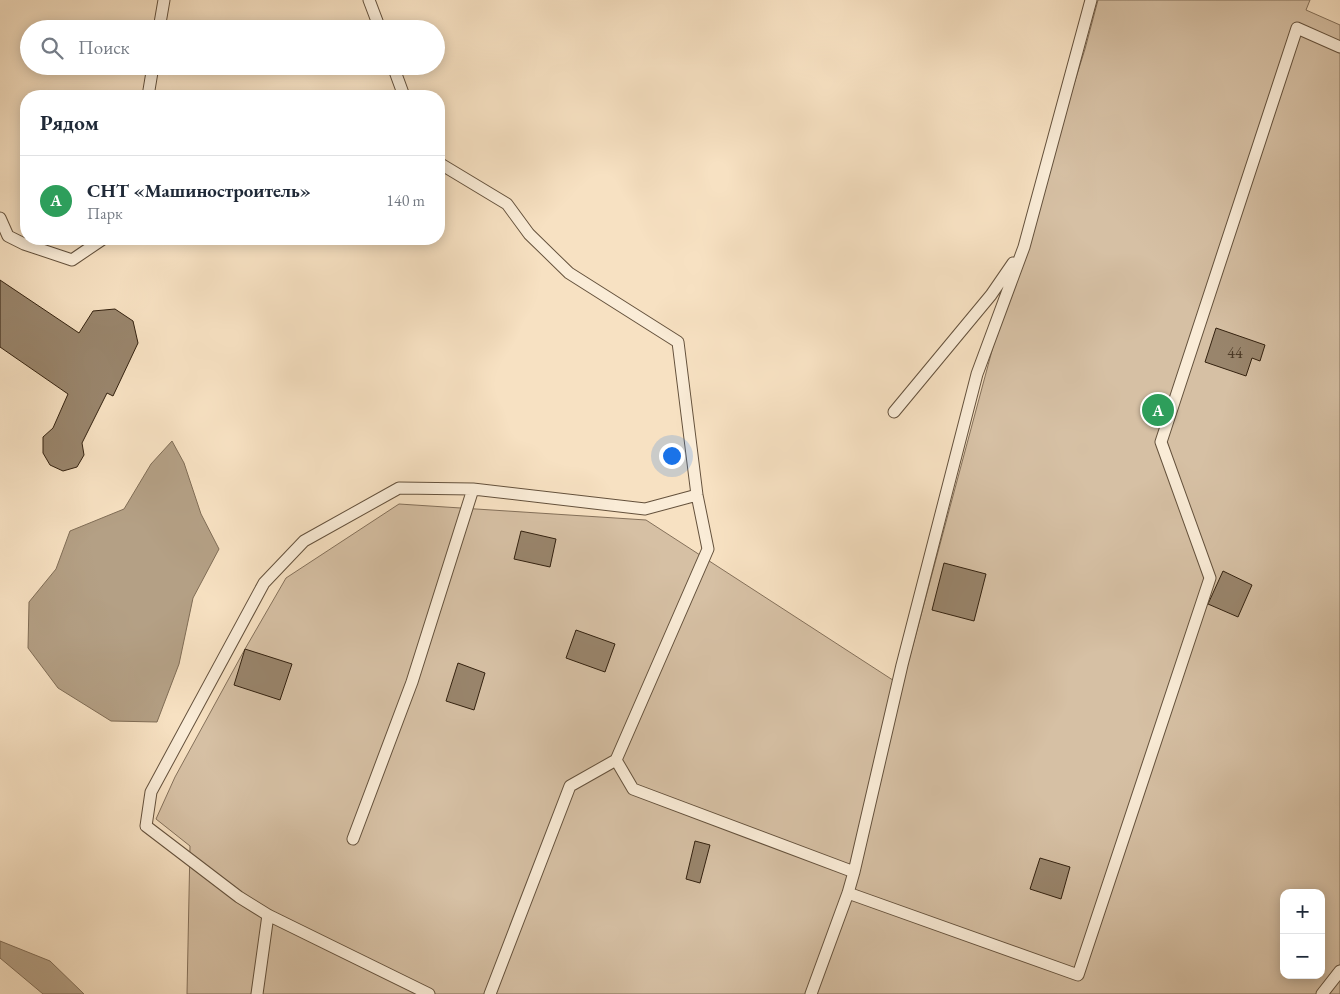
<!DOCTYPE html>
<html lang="ru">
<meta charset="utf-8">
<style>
body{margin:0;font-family:"EB Garamond",serif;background:#f6f6f7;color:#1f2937}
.controls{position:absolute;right:15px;bottom:15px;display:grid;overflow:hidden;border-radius:10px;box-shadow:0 2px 12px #0003}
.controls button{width:45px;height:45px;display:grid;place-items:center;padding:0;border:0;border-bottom:1px solid #e0e1e3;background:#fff;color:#1f2937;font:25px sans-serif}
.you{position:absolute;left:671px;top:455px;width:18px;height:18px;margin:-12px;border:4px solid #fff;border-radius:50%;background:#1a73e8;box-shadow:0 0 0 8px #1a73e833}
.badge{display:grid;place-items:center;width:32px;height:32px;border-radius:50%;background:#8f2418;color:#fff;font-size:16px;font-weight:700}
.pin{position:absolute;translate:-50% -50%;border:2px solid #fff;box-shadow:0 1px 5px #0006}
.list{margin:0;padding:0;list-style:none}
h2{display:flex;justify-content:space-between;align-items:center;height:65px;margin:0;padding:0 20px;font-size:21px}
h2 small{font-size:16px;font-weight:400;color:#747a83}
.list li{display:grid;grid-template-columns:32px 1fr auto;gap:15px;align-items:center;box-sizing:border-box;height:90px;padding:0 20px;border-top:1px solid #e0e1e3}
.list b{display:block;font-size:19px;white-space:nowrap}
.list p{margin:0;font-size:16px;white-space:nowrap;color:#747a83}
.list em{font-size:16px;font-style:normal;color:#747a83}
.icon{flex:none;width:28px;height:28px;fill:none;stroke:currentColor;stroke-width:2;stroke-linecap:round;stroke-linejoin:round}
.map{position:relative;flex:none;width:1340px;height:994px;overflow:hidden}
.search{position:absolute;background:#fff;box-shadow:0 2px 12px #0003;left:20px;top:20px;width:425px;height:55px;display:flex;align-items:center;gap:12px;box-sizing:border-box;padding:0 18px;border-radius:28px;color:#747a83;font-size:19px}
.panel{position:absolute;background:#fff;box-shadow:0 2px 12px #0003;left:20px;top:90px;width:425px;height:155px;border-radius:20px}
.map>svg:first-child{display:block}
.green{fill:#d6c0a4;stroke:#84705a;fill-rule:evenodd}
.water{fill:#b4a085;stroke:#806d56}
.building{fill:#99856c;stroke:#33210f}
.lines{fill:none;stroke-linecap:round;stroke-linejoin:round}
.service-casing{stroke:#64513c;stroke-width:13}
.service{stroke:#faecd7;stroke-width:11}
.labels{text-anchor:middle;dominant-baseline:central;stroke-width:4;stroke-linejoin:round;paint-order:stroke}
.number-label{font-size:16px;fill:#4c3a26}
</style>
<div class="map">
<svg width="1340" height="994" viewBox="0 0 1340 994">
<rect width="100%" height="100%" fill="#f7e1c2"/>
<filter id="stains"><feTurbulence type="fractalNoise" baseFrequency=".004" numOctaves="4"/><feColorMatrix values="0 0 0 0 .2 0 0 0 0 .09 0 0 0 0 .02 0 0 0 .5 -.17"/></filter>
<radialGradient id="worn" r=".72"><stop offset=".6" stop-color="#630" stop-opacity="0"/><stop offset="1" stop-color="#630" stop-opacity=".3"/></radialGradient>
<path class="green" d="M1098,0H1310L1306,10L1340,25V994H187L190,846L156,819L175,777L245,649L286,578L399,504L646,520L902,686L1001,317L1085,49ZM1284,893H1321V975H1284Z"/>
<path class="water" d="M172,441L184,463L201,514L219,549L193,598L179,664L157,722L111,721L58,688L28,648L29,602L56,569L70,531L124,509L151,464Z
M0,941L50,961L84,994H43L0,958Z"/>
<path class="building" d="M0,280L79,333L93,311L115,309L133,321L138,343L113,396L107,393L82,443L84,455L77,467L63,471L50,465L43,453V437L53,428L68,394L0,347Z
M1216,328L1265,345L1260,361L1252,358L1246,376L1205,362Z
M521,531L556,539L550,567L514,559Z
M944,563L986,574L974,621L932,610Z
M1223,571L1252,585L1238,617L1208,604Z
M576,630L615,644L605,672L566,658Z
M245,649L292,664L280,700L234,685Z
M458,663L485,673L474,710L446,701Z
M695,841L710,845L700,883L686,879Z
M1040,858L1070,867L1061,899L1030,889Z"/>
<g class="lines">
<g class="service-casing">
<path id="service" d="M369,0L380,29
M159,29L164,0
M393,66L404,96
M148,96L153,66
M439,163L507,204L529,234L569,273L678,342L697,495L708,549L616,760L633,789L854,872
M0,218L8,236L24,244L72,260L103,239
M894,412L991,295L1013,263
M353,839L412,682L473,489L645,509L697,495
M848,893L1078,975L1210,578L1161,442L1297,28L1340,47
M257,994L268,915
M429,994L268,915L239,897L146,826L151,792L264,583L304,541L399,488L473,489
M490,994L570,786L616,760
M811,994L848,893L854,872L902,665L977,374L1024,247L1091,0
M1322,994L1340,971"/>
</g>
<use href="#service" class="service"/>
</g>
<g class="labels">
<g class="number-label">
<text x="1235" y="352">44</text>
</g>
</g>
<rect width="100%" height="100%" filter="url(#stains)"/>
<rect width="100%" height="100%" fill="url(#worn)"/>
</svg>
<div class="controls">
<button>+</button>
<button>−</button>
</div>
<div class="you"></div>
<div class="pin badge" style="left:1158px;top:410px;background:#2e9e5b">A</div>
<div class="search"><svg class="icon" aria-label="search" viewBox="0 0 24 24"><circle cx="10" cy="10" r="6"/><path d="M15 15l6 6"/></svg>Поиск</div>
<section class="panel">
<h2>Рядом<small></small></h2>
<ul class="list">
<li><span class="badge" style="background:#2e9e5b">A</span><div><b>СНТ «Машиностроитель»</b><p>Парк</p></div><em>140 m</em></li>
</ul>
</section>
</div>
